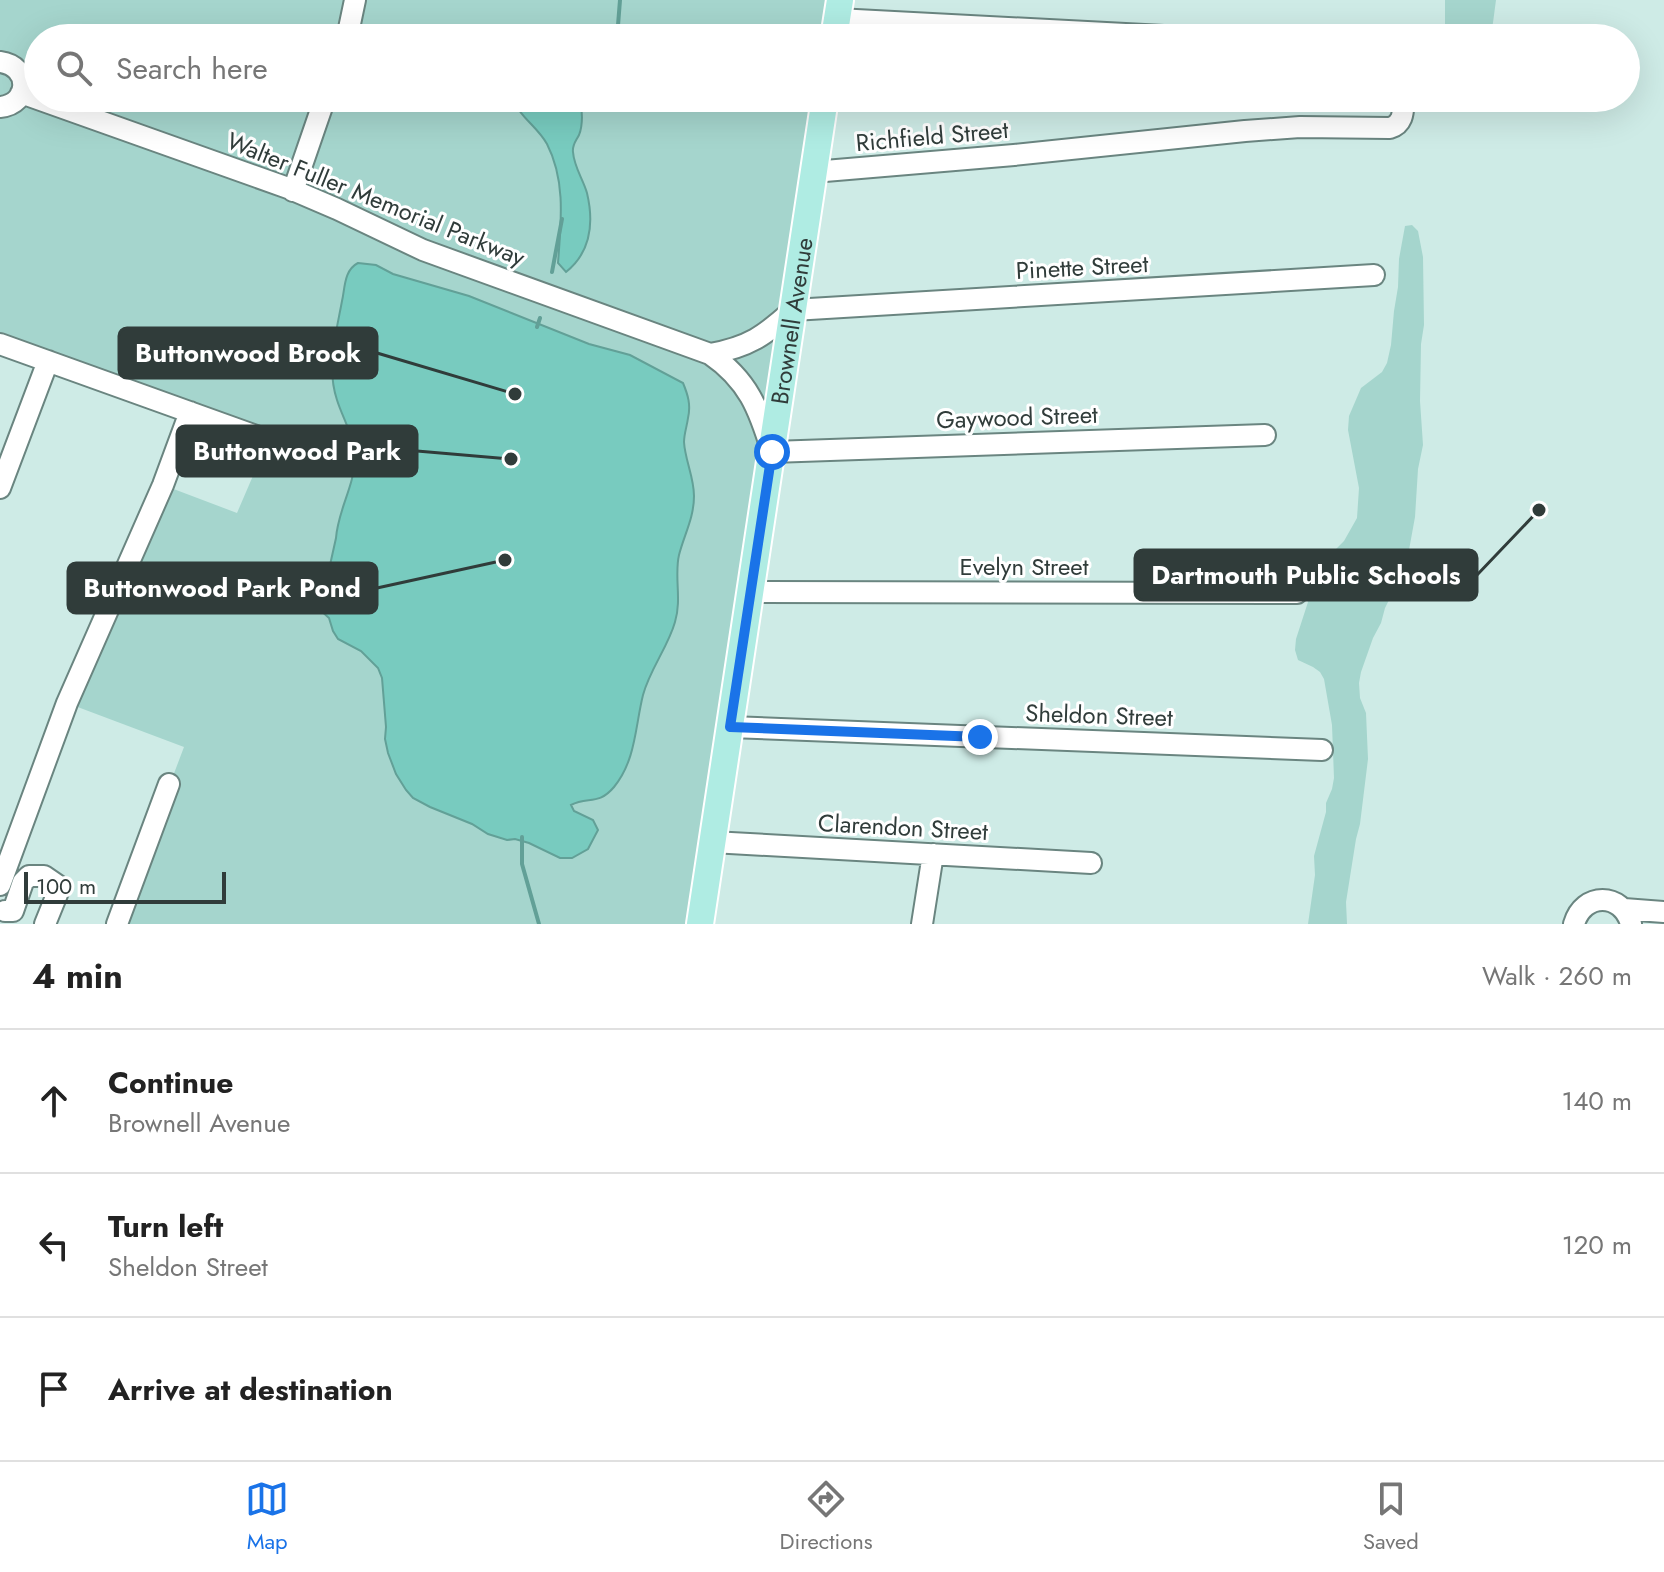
<!DOCTYPE html>
<meta charset="utf-8">
<style>
body{margin:0;font-family:Jost,sans-serif;background:#f2f2f2;color:#222}
.scale{position:absolute;left:24px;bottom:20px;width:202px;box-sizing:border-box;padding-left:8px;border:4px solid #303c3a;border-top:0;font-size:22px;line-height:28px;white-space:nowrap;color:#303c3a;-webkit-text-stroke:6px #fff;paint-order:stroke}
.stop{position:absolute;width:24px;height:24px;margin:-18px;border:6px solid #1a73e8;border-radius:50%;background:#fff}
.stop.end{background:#1a73e8;border-color:#fff;box-shadow:0 2px 8px #0008}
.list{margin:0;padding:0;list-style:none}
h2{display:flex;justify-content:space-between;align-items:center;height:104px;margin:0;padding:0 32px;font-size:34px}
h2 small{font-size:26px;font-weight:400;color:#767676}
.list li{display:grid;grid-template-columns:52px 1fr auto;gap:24px;align-items:center;box-sizing:border-box;height:144px;padding:0 32px;border-top:2px solid #e0e0e0}
.list b{display:block;font-size:30px;white-space:nowrap}
.list p{margin:0;font-size:26px;white-space:nowrap;color:#767676}
.list em{font-size:26px;font-style:normal;color:#767676}
.icon{flex:none;width:44px;height:44px;fill:none;stroke:currentColor;stroke-width:2;stroke-linecap:round;stroke-linejoin:round}
.map{position:relative;flex:none;width:1664px;height:924px;overflow:hidden}
.search{position:absolute;background:#fff;box-shadow:0 8px 32px #0002;left:24px;right:24px;top:24px;height:88px;display:flex;align-items:center;gap:20px;box-sizing:border-box;padding:0 28px;border-radius:44px;color:#767676;font-size:30px}
.sheet{height:536px;background:#fff}
nav{display:flex;justify-content:space-around;align-items:center;box-sizing:border-box;height:112px;border-top:2px solid #e0e0e0;background:#fff;font-size:22px;color:#767676}
nav a{display:grid;justify-items:center;gap:4px}
nav .on{color:#1a73e8}
.map>svg:first-child{display:block}
.green{fill:#a5d5cd}
.water{fill:#78cbbf;stroke:#62a097;stroke-width:2}
.lines{fill:none;stroke-linecap:round;stroke-linejoin:round}
.stream{stroke:#62a097;stroke-width:4}
.minor-casing{stroke:#6a8580;stroke-width:24}
.major-casing{stroke:#fff;stroke-width:30}
.minor{stroke:#fff;stroke-width:20}
.major{stroke:#afece3;stroke-width:26}
.route{stroke:#1a73e8;stroke-width:10}
.labels{text-anchor:middle;dominant-baseline:central;stroke-width:6;stroke-linejoin:round;paint-order:stroke}
.street-label{font-size:24px;fill:#303c3a;stroke:#fff}
.leader{fill:none;stroke:#303c3a;stroke-width:3}
.callout-dot{fill:#303c3a;stroke:#fff;stroke-width:3}
.callout{fill:#303c3a;stroke:#303c3a;stroke-width:3}
.callout-label{font-size:26px;text-anchor:middle;font-weight:bold;fill:#fff}
</style>
<div class="map">
<svg width="1664" height="924" viewBox="0 0 1664 924">
<rect width="100%" height="100%" fill="#ceebe6"/>
<path class="green" d="M0,0H832L826,38H38V98H817L691,924H117L184,747L67,703L163,485L237,513L268,441L190,412L0,337Z
M1445,0H1496L1492,30L1488,38H1447L1445,34Z
M1412,225L1418,231L1423,257L1424,325L1421,344L1420,401L1423,445L1418,469L1415,517L1409,550L1401,576L1385,608L1381,623L1373,638L1361,672L1359,683L1360,698L1366,713L1368,759L1360,824L1356,839L1346,902L1347,924H1308L1315,875L1314,856L1326,812V803L1332,789L1334,778L1332,725L1324,679L1320,672L1313,667L1298,660L1295,650L1296,639L1308,602L1310,573L1315,565L1333,552L1344,541L1357,518L1359,488L1348,430L1349,416L1361,388L1382,372L1387,363L1391,345L1394,311L1398,287L1399,259L1405,226Z"/>
<path class="water" d="M513,98H580C582,109 583,125 579,135C576,141 572,145 573,152C574,167 583,179 587,193C594,223 591,252 566,272L558,263C561,222 566,181 547,144C537,126 519,117 513,98Z
M358,263L376,265L393,274L469,296L589,344L630,355L683,383C688,395 691,405 688,418C687,426 684,434 684,442C685,460 694,477 694,496C694,518 684,535 679,555C674,576 682,599 675,622C668,647 650,669 643,695C635,727 636,760 614,787C598,806 588,796 571,805L574,811L593,820L598,830L588,849L572,858H560L529,843L515,839L507,840L488,834L472,824L430,807L413,798L406,790L396,774L388,753L385,739L386,727L382,678L378,668L361,651L338,639L333,631L329,618L320,610L336,538C338,510 354,487 355,459C355,438 343,419 337,400C326,367 336,334 342,301C345,288 344,270 358,263Z"/>
<g class="lines">
<path class="stream" d="M617,38L620,0
M552,272L562,219
M537,327L540,318
M522,837V864L539,924"/>
<g class="minor-casing">
<path id="minor" d="M837,19L1202,38
M347,38L355,0
M0,62C31,66 31,104 0,107
M21,93L288,188L337,209L423,250L710,354C748,380 759,409 772,452L1265,435
M813,172L1014,155L1245,131L1300,127L1390,128C1404,124 1403,111 1404,98
M293,191L325,98
M0,344L259,437
M710,354C749,347 764,336 793,310L1374,275
M0,488L48,361
M751,592L1297,593
M730,727L1322,750
M712,842L1091,863
M0,885L67,703L163,485L190,412
M1624,909L1664,912
M5,911H13L23,882L29,876H44L60,887L45,924
M117,924L169,784
M922,924L933,854
M1574,924C1583,892 1622,892 1631,924"/>
</g>
<g class="major-casing">
<g id="major">
<path d="M834,38L840,0"/>
<path id="s1" d="M700,924L825,98"/>
</g>
</g>
<use href="#minor" class="minor"/>
<use href="#major" class="major"/>
</g>
<g class="lines">
<path class="route" d="M772,452L730,727L980,737"/>
</g>
<g class="labels">
<g class="street-label">
<text transform="translate(932 136) rotate(-5)">Richfield Street</text>
<text transform="translate(376 199) rotate(22)">Walter Fuller Memorial Parkway</text>
<text transform="translate(1082 267) rotate(-3)">Pinette Street</text>
<text stroke="none"><textPath href="#s1" startOffset="610">Brownell Avenue</textPath></text>
<text transform="translate(1017 417) rotate(-2)">Gaywood Street</text>
<text x="1024" y="566">Evelyn Street</text>
<text transform="translate(1099 715) rotate(2)">Sheldon Street</text>
<text transform="translate(903 827) rotate(3)">Clarendon Street</text>
</g>
</g>
<path class="leader" d="M515 394L377 353M511 459L417 451M1539 510L1477 575M505 560L377 588"/>
<g class="callout-dot">
<circle cx="515" cy="394" r="8"/>
<circle cx="511" cy="459" r="8"/>
<circle cx="1539" cy="510" r="8"/>
<circle cx="505" cy="560" r="8"/>
</g>
<g class="callout">
<rect x="119" y="328" width="258" height="50" rx="8"/>
<rect x="177" y="426" width="240" height="50" rx="8"/>
<rect x="1135" y="550" width="342" height="50" rx="8"/>
<rect x="68" y="563" width="309" height="50" rx="8"/>
</g>
<g class="callout-label">
<text x="248" y="362">Buttonwood Brook</text>
<text x="297" y="460">Buttonwood Park</text>
<text x="1306" y="584">Dartmouth Public Schools</text>
<text x="222" y="597">Buttonwood Park Pond</text>
</g>
</svg>
<div class="scale">100 m</div>
<div class="stop" style="left:772px;top:452px"></div>
<div class="stop end" style="left:980px;top:737px"></div>
<div class="search"><svg class="icon" aria-label="search" viewBox="0 0 24 24"><circle cx="10" cy="10" r="6"/><path d="M15 15l6 6"/></svg>Search here</div>
</div>
<section class="sheet">
<h2>4 min<small>Walk · 260 m</small></h2>
<ul class="list">
<li><svg class="icon" aria-label="ahead" viewBox="0 0 24 24"><path d="M12 20V5M6 11l6-6 6 6"/></svg><div><b>Continue</b><p>Brownell Avenue</p></div><em>140 m</em></li>
<li><svg class="icon" aria-label="left" viewBox="0 0 24 24"><path d="M17 20v-9H6M10 6l-5 5 5 5"/></svg><div><b>Turn left</b><p>Sheldon Street</p></div><em>120 m</em></li>
<li><svg class="icon" aria-label="arrive" viewBox="0 0 24 24"><path d="M6 21V4h12l-3 4 3 4H6"/></svg><div><b>Arrive at destination</b></div></li>
</ul>
</section>
<nav>
<a class="on"><svg class="icon" aria-label="map" viewBox="0 0 24 24"><path d="M3 6l6-2 6 2 6-2v14l-6 2-6-2-6 2zM9 4v14M15 6v14"/></svg>Map</a>
<a><svg class="icon" aria-label="directions" viewBox="0 0 24 24"><path d="M12 3l9 9-9 9-9-9zM9 14v-3h6M13 9l2 2-2 2"/></svg>Directions</a>
<a><svg class="icon" aria-label="saved" viewBox="0 0 24 24"><path d="M7 4h10v16l-5-4-5 4z"/></svg>Saved</a>
</nav>
